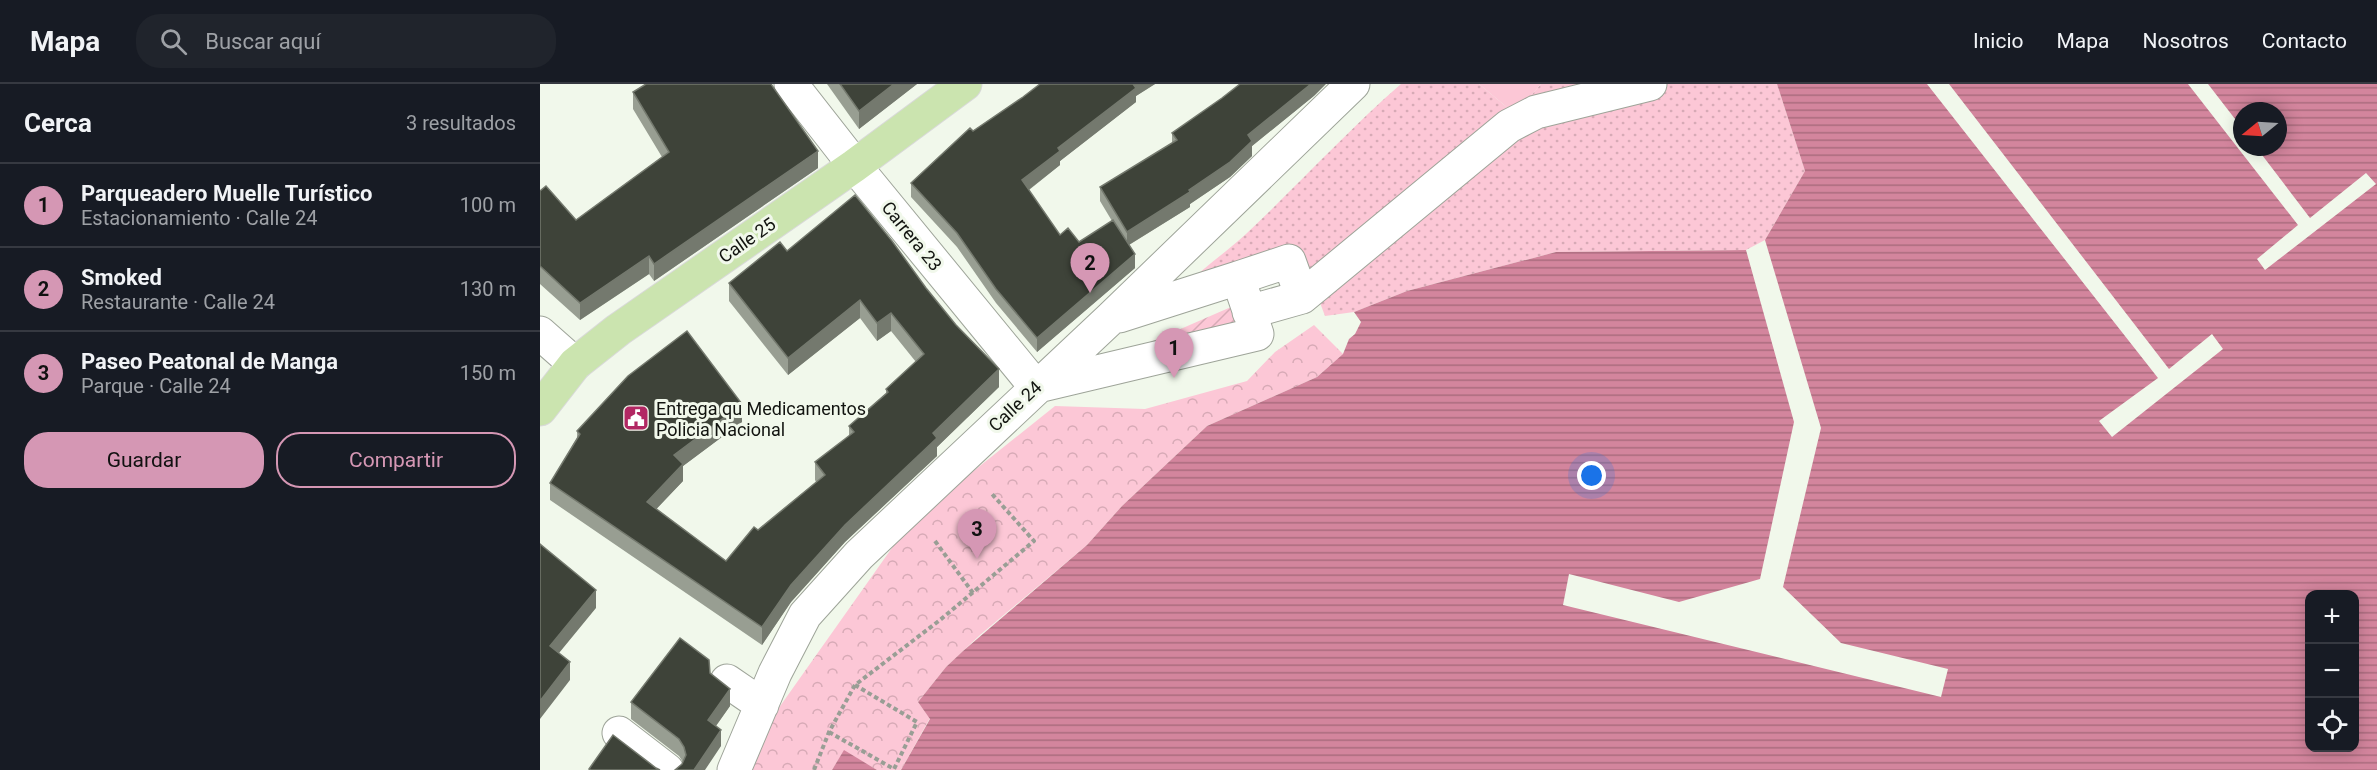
<!DOCTYPE html>
<html lang="es">
<meta charset="utf-8">
<style>
body{margin:0;font-family:Roboto,sans-serif;background:#20242c;color:#f1f3f6}
.controls{position:absolute;right:18px;bottom:18px;display:grid;overflow:hidden;border-radius:12px;box-shadow:0 3px 15px #0003}
.controls button{width:54px;height:54px;display:grid;place-items:center;padding:0;border:0;border-bottom:2px solid #363941;background:#171b24;color:#f1f3f6;font:30px sans-serif}
.compass{position:absolute;left:1693px;top:18px;width:54px;height:54px;border-radius:50%;background:#171b24;box-shadow:0 3px 15px #0003;rotate:252deg}
.you{position:absolute;left:1052px;top:392px;width:21px;height:21px;margin:-15px;border:4px solid #fff;border-radius:50%;background:#1a73e8;box-shadow:0 0 0 9px #1a73e833}
.badge{display:grid;place-items:center;width:39px;height:39px;border-radius:50%;background:#d597b4;color:#111;font-size:20px;font-weight:700}
.pin{position:absolute;translate:-50% -50px;filter:drop-shadow(0 2px 3px #0008)}
.pin::after{content:'';position:absolute;top:32px;width:21px;height:18px;background:inherit;clip-path:polygon(0 0,100% 0,50% 100%)}
.list{margin:0;padding:0;list-style:none}
h2{display:flex;justify-content:space-between;align-items:center;height:78px;margin:0;padding:0 24px;font-size:26px}
h2 small{font-size:20px;font-weight:400;color:#9ea1a6}
.list li{display:grid;grid-template-columns:39px 1fr auto;gap:18px;align-items:center;box-sizing:border-box;height:84px;padding:0 24px;border-top:2px solid #363941}
.list b{display:block;font-size:22px;white-space:nowrap}
.list p{margin:0;font-size:20px;white-space:nowrap;color:#9ea1a6}
.list em{font-size:20px;font-style:normal;color:#9ea1a6}
.actions{display:flex;gap:12px;padding:18px 24px}
.actions a{flex:1;padding:14px 0;border:2px solid #d597b4;border-radius:24px;text-align:center;font-size:21px;color:#d597b4}
.actions .main{background:#d597b4;color:#111}
.icon{flex:none;width:33px;height:33px;fill:none;stroke:currentColor;stroke-width:2;stroke-linecap:round;stroke-linejoin:round}
.map{position:relative;flex:none;width:1837px;height:686px;overflow:hidden}
header{display:flex;align-items:center;gap:36px;box-sizing:border-box;height:84px;padding:0 30px;background:#171b24;border-bottom:2px solid #363941}
header strong{font-size:28px}
nav{display:flex;gap:33px;margin-inline-start:auto;font-size:21px}
.search{width:420px;height:54px;background:#20242c;display:flex;align-items:center;gap:15px;box-sizing:border-box;padding:0 21px;border-radius:24px;color:#9ea1a6;font-size:22px}
main{display:flex}
aside{flex:1;background:#171b24}
.map>svg:first-child{display:block}
.grass{fill:url(#grass-dots)}
.park{fill:url(#park-crowns)}
.garden{fill:url(#garden-furrows)}
.pitch{fill:#fcc7d6}
.water{fill:url(#water-rules);fill-rule:evenodd}
.lines{fill:none;stroke-linecap:round;stroke-linejoin:round}
.minor-casing{stroke:#9ea499;stroke-width:35}
.major-casing{stroke:#d9d9d9;stroke-width:35}
.path{stroke:#999e95;stroke-width:4;stroke-dasharray:4.5 3;stroke-linecap:butt}
.minor{stroke:#fff;stroke-width:33}
.major{stroke:#cbe4af;stroke-width:33}
.wall{fill:#989e92}
.shaded-wall{fill:#74796e}
.building{fill:#3e4339;stroke:#74796e;stroke-width:1.5}
.labels{text-anchor:middle;dominant-baseline:central;stroke-width:6;stroke-linejoin:round;paint-order:stroke}
.street-label{font-size:18px;fill:#11130f;stroke:#f1f8eb}
.poi-label{font-size:18px;fill:#11130f;stroke:#f1f8eb;text-anchor:start}
</style>
<header>
<strong>Mapa</strong>
<div class="search"><svg class="icon" aria-label="search" viewBox="0 0 24 24"><circle cx="10" cy="10" r="6"/><path d="M15 15l6 6"/></svg>Buscar aquí</div>
<nav><a>Inicio</a><a>Mapa</a><a>Nosotros</a><a>Contacto</a></nav>
</header>
<main>
<aside>
<h2>Cerca<small>3 resultados</small></h2>
<ul class="list">
<li><span class="badge">1</span><div><b>Parqueadero Muelle Turístico</b><p>Estacionamiento · Calle 24</p></div><em>100 m</em></li>
<li><span class="badge">2</span><div><b>Smoked</b><p>Restaurante · Calle 24</p></div><em>130 m</em></li>
<li><span class="badge">3</span><div><b>Paseo Peatonal de Manga</b><p>Parque · Calle 24</p></div><em>150 m</em></li>
</ul>
<div class="actions"><a class="main">Guardar</a><a>Compartir</a></div>
</aside>
<div class="map">
<svg width="1837" height="686" viewBox="0 0 1837 686">
<defs>
<pattern id="grass-dots" width="8" height="8" patternUnits="userSpaceOnUse" patternTransform="scale(1.5)"><rect width="8" height="8" fill="#fcc7d6"/><path d="M2 2h.1M6 6h.1" fill="none" stroke="#d7aab6" stroke-width="1.8" stroke-linecap="round"/></pattern>
<pattern id="park-crowns" width="20" height="18" patternUnits="userSpaceOnUse" patternTransform="scale(1.5)"><rect width="20" height="18" fill="#fcc7d6"/><path d="M2 6a3 3 0 1 1 6 0M12 15a3 3 0 1 1 6 0" fill="none" stroke="#d7aab6"/></pattern>
<pattern id="garden-furrows" width="10" height="10" patternUnits="userSpaceOnUse" patternTransform="scale(1.5)"><rect width="10" height="10" fill="#fcc7d6"/><path d="M-1 1l2-2M0 10L10 0M9 11l2-2" fill="none" stroke="#d7aab6"/></pattern>
<pattern id="water-rules" width="6" height="5" patternUnits="userSpaceOnUse" patternTransform="scale(1.5)"><rect width="6" height="5" fill="#d3859d"/><path d="M0 2.5h6" fill="none" stroke="#aa6c7e"/></pattern>
</defs>
<rect width="100%" height="100%" fill="#f1f8eb"/>
<path class="grass" d="M861,0H939L975,30L1001,0H1237L1265,87L1225,156L1206,166L1016,168L867,207L814,228L785,232L761,168L643,204C663,184 685,169 706,150C758,101 807,47 861,0Z"/>
<path class="park" d="M774,241L803,270L777,293L667,342L582,422L547,461L440,551L406,583L378,618L390,634L361,686H337L304,667L292,686H207L231,635L371,437L515,322L605,325L707,297L735,268Z"/>
<path class="garden" d="M691,223L699,239L574,274Z"/>
<path class="pitch" d="M939,0H1001L975,30Z"/>
<path class="water" d="M1237,0H1387L1618,294L1559,337L1572,353L1683,265L1672,250L1629,285L1409,0H1648L1758,141L1717,175L1725,186L1836,100L1826,89L1770,134L1716,63H1738V27H1702V44L1668,0H1837V686H361L390,635L378,618L406,583L423,567L547,461L582,422L667,342L777,293L803,270L809,255L815,250L821,238L814,228L867,207L1016,168L1206,166L1254,338L1220,495L1139,518L1029,490L1023,521L1401,613L1408,585L1301,559L1243,503L1281,344L1225,156L1265,87ZM1770,511H1814V664H1770Z
M304,666L337,686H292Z"/>
<g class="lines">
<g class="minor-casing">
<path id="minor" d="M251,0L323,92L496,303
M698,194L749,177L762,213L709,228
M762,213L969,42L996,28L1110,0
M0,249L35,280
M498,302L717,250L698,194L579,232
M187,597L222,621
M79,649L127,686
M194,686L235,589L265,531L319,471L571,234L813,0"/>
</g>
<g class="major-casing">
<path id="major" d="M0,325L35,280L78,246L314,82L425,0"/>
</g>
<path class="path" d="M395,457L433,509
M289,648L354,685L377,638L315,601
M274,686L289,648L315,601L400,536L494,457L452,410"/>
<use href="#minor" class="minor"/>
<use href="#major" class="major"/>
</g>
<path class="wall" d="M287,0H377L319,45Z
M500,0H615L596,12V18L520,77V81L489,106L520,151L539,158L572,137L560,117V103L632,59V49L775,11L712,62V72L690,93L650,120V123L589,161L595,184L497,268L456,219L417,163L371,113V99L433,47L483,13Z
M93,8L278,84L114,197L109,190L40,236L0,200V107L36,136L122,73L93,25Z
M247,167L386,204L459,303L397,363V372L305,458L251,518L222,561L10,416V399L37,354V347L202,338L143,382V397L116,425L186,477L218,446L276,398L275,396V378L309,352V342L346,310V305L376,278L351,247L337,257L320,234L248,291L189,217V199Z
M170,589L190,622L176,642L181,662L142,680L143,678L139,672L91,635V618Z"/>
<path class="shaded-wall" d="M354,0H377L319,45V27Z
M593,0H615L596,12V18L520,77V81L482,111V96Z
M771,0H786L775,11L712,62V72L690,93L650,120V123L587,162V148L649,106L708,51Z
M278,67V84L114,197V180Z
M595,170V184L497,268V254Z
M109,172V190L40,236V219Z
M320,216V234L248,291V274Z
M351,229V247L337,257V239Z
M459,285V303L397,363V372L305,458L251,518L222,561V543L251,501L305,441L393,349Z
M202,320V338L143,382V397L107,435V418L134,371Z
M56,506V524L10,580V562Z
M30,578V596L0,635V617Z
M190,605V622L168,653V636Z
M181,646V662L165,686H154Z"/>
<path class="building" d="M106,0H231L278,67L114,180L109,172L40,219L0,182V107L6,102L36,136L129,68L93,8Z
M300,0H354L319,27Z
M500,0H593L596,4L518,64L520,67L482,96L520,151L528,144L539,158L573,136L595,170L497,254L456,205L417,149L371,99L430,44L433,47L483,13Z
M700,0H771L708,51L712,57L690,78L649,106L650,108L587,148L560,103L637,56L632,49L682,14Z
M315,111L352,157L386,204L416,241L459,285L393,349L397,354L305,441L251,501L222,543L10,399L40,350L37,347L88,292L147,247L202,320L134,371L143,380L107,418L186,477L214,443L218,446L285,391L275,378L314,348L309,342L348,308L346,305L384,270L351,229L337,239L320,216L248,274L189,199L240,158L247,167Z
M0,460L56,506L10,562L30,578L0,617Z
M140,554L169,576L170,589L190,605L168,636L181,646L154,686H135L142,680L146,671L144,663L139,655L91,618Z
M73,651L116,684L120,686H51L49,685Z"/>
<defs>
<g id="civic-square" transform="scale(1.35)"><rect x="-9" y="-9" width="18" height="18" rx="4" fill="#b22763" stroke="#f1f8eb"/><path d="M-.6-6.5H3V-4.5H.6V-3L4-1V1h2V6H-6V1h2V-1L-.6-3ZM-1.2 2.5V6h2.4V2.5Z" fill="#fff"/></g>
</defs>
<g fill-rule="evenodd">
<use href="#civic-square" x="96" y="334"/>
</g>
<g class="labels">
<g class="street-label">
<text transform="translate(372 152) rotate(51)">Carrera 23</text>
<text transform="translate(207 156) rotate(-35)">Calle 25</text>
<text transform="translate(475 322) rotate(-43)">Calle 24</text>
</g>
<g class="poi-label">
<text x="116" y="324">Entrega qu Medicamentos<tspan x="116" dy="21">Policia Nacional</tspan></text>
</g>
</g>
</svg>
<div class="controls">
<button>+</button>
<button>−</button>
<button><svg class="icon" aria-label="locate" viewBox="0 0 24 24"><circle cx="12" cy="12" r="6"/><path d="M12 2v4M12 18v4M2 12h4M18 12h4"/></svg></button>
</div>
<svg class="compass" viewBox="-18 -18 36 36"><path d="M0-13l5 13h-10z" fill="#e53935"/><path d="M0 13l5-13h-10z" fill="#9ea1a6"/></svg>
<div class="you"></div>
<div class="pin badge" style="left:634px;top:294px">1</div>
<div class="pin badge" style="left:550px;top:209px">2</div>
<div class="pin badge" style="left:437px;top:475px">3</div>
</div>
</main>
